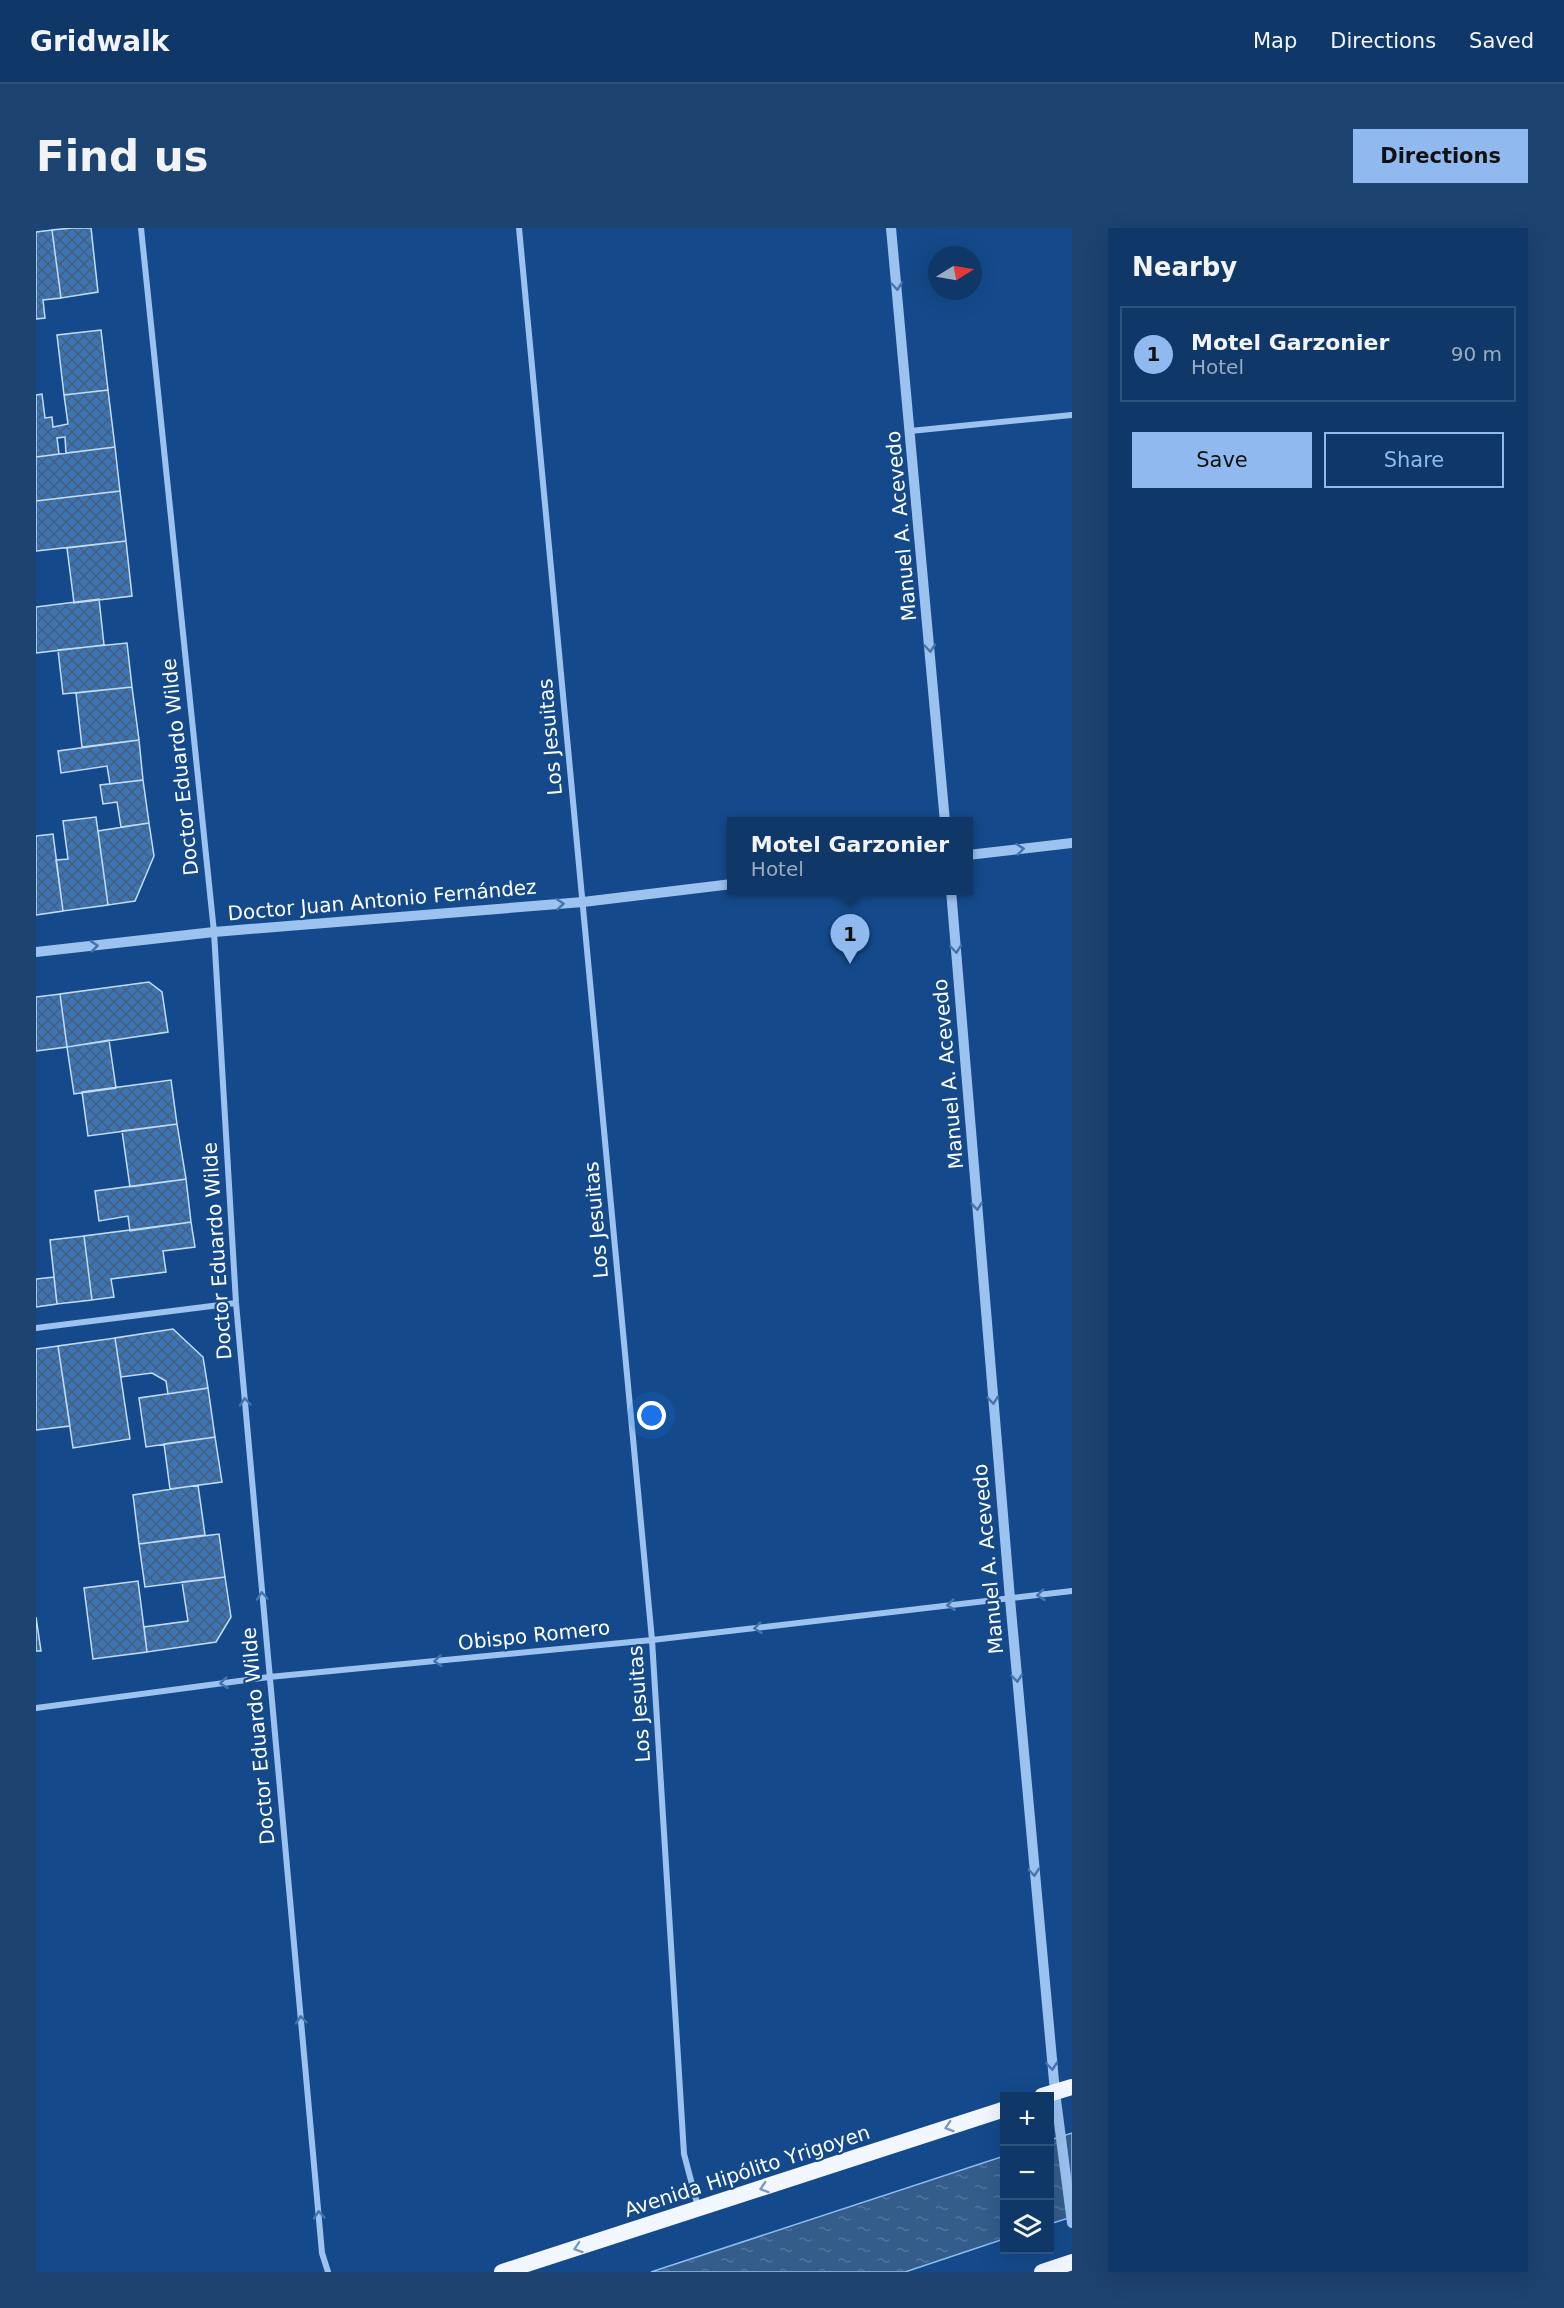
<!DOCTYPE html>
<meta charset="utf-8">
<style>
body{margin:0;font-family:"DejaVu Sans",sans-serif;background:#1d4371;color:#f1f3f6}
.controls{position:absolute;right:18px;bottom:18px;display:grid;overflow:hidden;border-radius:0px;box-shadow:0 6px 24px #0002}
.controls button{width:54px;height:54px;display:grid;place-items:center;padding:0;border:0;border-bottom:2px solid #2f527c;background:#0f3868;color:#f1f3f6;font:30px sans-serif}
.compass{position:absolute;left:892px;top:18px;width:54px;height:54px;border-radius:50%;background:#0f3868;box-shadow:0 6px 24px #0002;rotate:79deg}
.you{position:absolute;left:616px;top:1188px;width:21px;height:21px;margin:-15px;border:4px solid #fff;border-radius:50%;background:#1a73e8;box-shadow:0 0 0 9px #1a73e833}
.badge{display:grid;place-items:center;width:39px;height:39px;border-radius:50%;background:#90b9f0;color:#111;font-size:20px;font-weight:700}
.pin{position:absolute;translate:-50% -50px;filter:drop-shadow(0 2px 3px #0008)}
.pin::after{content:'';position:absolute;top:32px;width:21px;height:18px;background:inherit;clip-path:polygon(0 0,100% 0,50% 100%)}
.popup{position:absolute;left:691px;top:589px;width:246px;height:78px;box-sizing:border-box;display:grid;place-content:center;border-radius:0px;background:#0f3868;filter:drop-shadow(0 2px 4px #0005);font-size:20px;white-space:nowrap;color:#9bacc0}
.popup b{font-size:22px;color:#f1f3f6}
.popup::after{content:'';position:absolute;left:50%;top:100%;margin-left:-12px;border:12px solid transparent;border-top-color:#0f3868}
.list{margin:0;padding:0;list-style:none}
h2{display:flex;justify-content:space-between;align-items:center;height:78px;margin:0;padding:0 24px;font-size:26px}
h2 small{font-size:20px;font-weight:400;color:#9bacc0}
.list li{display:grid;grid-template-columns:39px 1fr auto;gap:18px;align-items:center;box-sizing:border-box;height:96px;margin:0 12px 12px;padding:0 12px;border:2px solid #2f527c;border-radius:0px}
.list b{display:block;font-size:22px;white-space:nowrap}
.list p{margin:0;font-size:20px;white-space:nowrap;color:#9bacc0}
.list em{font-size:20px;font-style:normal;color:#9bacc0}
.actions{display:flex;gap:12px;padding:18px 24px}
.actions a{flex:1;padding:14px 0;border:2px solid #90b9f0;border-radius:0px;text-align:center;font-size:21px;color:#90b9f0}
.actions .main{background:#90b9f0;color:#111}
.icon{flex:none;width:33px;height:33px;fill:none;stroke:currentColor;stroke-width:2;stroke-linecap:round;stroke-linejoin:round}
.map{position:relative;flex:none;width:1036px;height:2044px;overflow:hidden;border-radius:0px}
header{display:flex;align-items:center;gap:36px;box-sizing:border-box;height:84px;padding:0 30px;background:#0f3868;border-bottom:2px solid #2f527c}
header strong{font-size:28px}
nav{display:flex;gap:33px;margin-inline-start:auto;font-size:21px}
.intro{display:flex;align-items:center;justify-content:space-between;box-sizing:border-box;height:144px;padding:0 36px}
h1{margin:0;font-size:42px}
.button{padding:15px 27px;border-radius:0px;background:#90b9f0;color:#111;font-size:21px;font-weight:700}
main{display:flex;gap:36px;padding:0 36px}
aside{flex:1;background:#0f3868;border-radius:0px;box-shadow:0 6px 24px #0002}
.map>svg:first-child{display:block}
.water{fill:url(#water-ripples);stroke:#8ebff3;stroke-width:1.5}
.building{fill:url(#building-cross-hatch);stroke:#c2ddfb;stroke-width:1.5}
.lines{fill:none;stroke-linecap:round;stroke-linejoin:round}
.minor{stroke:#9cc3f0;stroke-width:6}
.tertiary{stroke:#9cc3f0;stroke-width:10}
.trunk{stroke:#f2f7ff;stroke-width:16}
.oneway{stroke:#4474ae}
.oneway2{stroke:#7898bf}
.labels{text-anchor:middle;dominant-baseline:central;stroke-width:4.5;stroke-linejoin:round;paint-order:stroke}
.street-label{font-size:20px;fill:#fff;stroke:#144a8b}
</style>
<header>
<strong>Gridwalk</strong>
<nav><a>Map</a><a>Directions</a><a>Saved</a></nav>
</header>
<div class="intro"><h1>Find us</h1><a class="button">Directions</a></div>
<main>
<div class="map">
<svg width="1036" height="2044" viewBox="0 0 1036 2044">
<defs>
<pattern id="water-ripples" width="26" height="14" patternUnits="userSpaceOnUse" patternTransform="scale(1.5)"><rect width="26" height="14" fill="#345d8c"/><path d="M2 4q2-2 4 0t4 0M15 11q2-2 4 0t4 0" fill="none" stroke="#52759d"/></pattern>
<pattern id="building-cross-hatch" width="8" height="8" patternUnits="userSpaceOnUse" patternTransform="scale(1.5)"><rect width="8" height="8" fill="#3d74b4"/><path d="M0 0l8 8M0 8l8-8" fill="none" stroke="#455e7b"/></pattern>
</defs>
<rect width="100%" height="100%" fill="#144a8b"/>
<path class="water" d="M1036,1905V1989L1014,1996V1912Z
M968,1928V2011L869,2044H615Z"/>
<path class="building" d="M36,0H55L62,64L25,70L16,2Z
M16,2L25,70L7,72L9,90L0,91V4Z
M65,102L72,162L28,167L21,107Z
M72,162L79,219L30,225L29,209L21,210L23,226L0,229V167L6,166L9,190L16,189L17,199L32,196L28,167Z
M79,219L84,263L0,273V229Z
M84,263L90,313L0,323V273Z
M90,313L96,368L38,375L31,320Z
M63,371L68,417L0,425V379Z
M91,415L96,459L27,466L22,422Z
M96,459L103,512L46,519L40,465Z
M103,512L107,552L74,556L71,538L25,545L22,523Z
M107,552L113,595L85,599L81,574L67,576L64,557Z
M60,589L72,677L27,683L20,632L32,631L27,593Z
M113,595L118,628L99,673L72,677L62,603Z
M17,606L27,683L0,687V608Z
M113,754L126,764L132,804L31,819L24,766Z
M24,766L31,819L0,823V769Z
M73,812L80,860L38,866L31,819Z
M135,852L141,896L52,908L46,864Z
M141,896L150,951L94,959L86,903Z
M150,951L155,994L94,1003L92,988L63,993L59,963Z
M155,994L159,1019L127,1023L130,1044L75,1051L78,1069L56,1072L48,1008Z
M48,1008L56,1072L21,1076L14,1012Z
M18,1049L21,1076L0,1079V1051Z
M137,1101L167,1129L172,1160L132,1166L130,1153L116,1145L85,1149L79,1110Z
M79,1110L94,1211L37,1220L22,1118Z
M22,1118L34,1198L0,1202V1121Z
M172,1160L179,1209L110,1219L103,1170Z
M179,1209L186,1254L134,1261L128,1216Z
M162,1257L169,1307L103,1316L97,1267Z
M183,1306L189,1349L109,1359L103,1316Z
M189,1349L195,1389L180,1414L111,1424L108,1399L152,1393L146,1354Z
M102,1353L111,1424L57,1431L48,1360Z
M0,1389L5,1423H0Z"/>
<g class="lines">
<path class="minor" d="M105,0L178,704L200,1075L286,2025L292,2044
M483,0L616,1412L648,1926L662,1979
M874,203L1036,187
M0,1100L200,1075
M0,1480L233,1449L616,1412L1036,1363"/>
<path class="tertiary" d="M855,0L909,594
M932,627L1036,615
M915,662L974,1371L1019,1864L1036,1995
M0,724L178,704L547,674L696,656"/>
<path class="trunk" d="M1006,1868L1036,1859
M466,2044L969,1881
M1006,2044L1036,2034"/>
</g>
<defs><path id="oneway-chevron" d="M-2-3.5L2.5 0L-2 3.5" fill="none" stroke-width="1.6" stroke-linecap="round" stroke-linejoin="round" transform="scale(1.5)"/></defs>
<g class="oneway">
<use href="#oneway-chevron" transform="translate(861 58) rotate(85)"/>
<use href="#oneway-chevron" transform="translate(894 420) rotate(85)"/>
<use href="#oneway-chevron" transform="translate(984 621) rotate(-6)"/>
<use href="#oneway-chevron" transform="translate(524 676) rotate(-5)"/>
<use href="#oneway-chevron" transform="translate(58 718) rotate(-6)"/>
<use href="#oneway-chevron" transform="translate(920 721) rotate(85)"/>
<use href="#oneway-chevron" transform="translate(941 978) rotate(85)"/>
<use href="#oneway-chevron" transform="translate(957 1172) rotate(85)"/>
<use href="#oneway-chevron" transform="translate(209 1174) rotate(-95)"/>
<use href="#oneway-chevron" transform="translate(1005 1367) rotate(173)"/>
<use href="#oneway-chevron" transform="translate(226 1368) rotate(-95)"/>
<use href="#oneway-chevron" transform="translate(915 1377) rotate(173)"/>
<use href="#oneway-chevron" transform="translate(722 1400) rotate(173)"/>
<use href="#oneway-chevron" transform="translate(402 1433) rotate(174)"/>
<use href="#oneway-chevron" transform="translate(981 1450) rotate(85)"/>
<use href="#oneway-chevron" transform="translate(188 1455) rotate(173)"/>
<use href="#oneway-chevron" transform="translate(998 1644) rotate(85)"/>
<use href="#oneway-chevron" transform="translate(265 1792) rotate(-95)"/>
<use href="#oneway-chevron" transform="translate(1016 1838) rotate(85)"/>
<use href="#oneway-chevron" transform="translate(283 1987) rotate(-95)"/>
</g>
<g class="oneway2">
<use href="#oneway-chevron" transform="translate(913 1899) rotate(162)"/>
<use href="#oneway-chevron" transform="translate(728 1960) rotate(162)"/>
<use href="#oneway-chevron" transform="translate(542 2020) rotate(162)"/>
</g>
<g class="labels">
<g class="street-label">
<text transform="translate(865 298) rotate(-95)">Manuel A. Acevedo</text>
<text transform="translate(514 509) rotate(-95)">Los Jesuitas</text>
<text transform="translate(144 539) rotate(-96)">Doctor Eduardo Wilde</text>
<text transform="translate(346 672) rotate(-5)">Doctor Juan Antonio Fernández</text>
<text transform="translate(912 846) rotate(-95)">Manuel A. Acevedo</text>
<text transform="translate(560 992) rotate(-95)">Los Jesuitas</text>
<text transform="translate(181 1023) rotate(-94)">Doctor Eduardo Wilde</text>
<text transform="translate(952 1331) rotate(-95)">Manuel A. Acevedo</text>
<text transform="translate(498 1407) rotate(-6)">Obispo Romero</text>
<text transform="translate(603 1476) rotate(-94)">Los Jesuitas</text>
<text transform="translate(222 1508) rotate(-95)">Doctor Eduardo Wilde</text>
<text transform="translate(711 1943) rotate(-18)">Avenida Hipólito Yrigoyen</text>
</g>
</g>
</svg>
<div class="controls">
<button>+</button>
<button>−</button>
<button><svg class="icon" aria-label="layers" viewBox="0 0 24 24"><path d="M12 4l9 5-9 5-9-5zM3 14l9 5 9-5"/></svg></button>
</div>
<svg class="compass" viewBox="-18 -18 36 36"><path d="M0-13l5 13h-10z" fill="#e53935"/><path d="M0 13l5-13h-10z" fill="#9bacc0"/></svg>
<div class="you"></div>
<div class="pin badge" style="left:814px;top:736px">1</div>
<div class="popup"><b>Motel Garzonier</b>Hotel</div>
</div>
<aside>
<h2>Nearby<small></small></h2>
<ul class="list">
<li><span class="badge">1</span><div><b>Motel Garzonier</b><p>Hotel</p></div><em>90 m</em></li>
</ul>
<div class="actions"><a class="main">Save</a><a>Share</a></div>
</aside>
</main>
